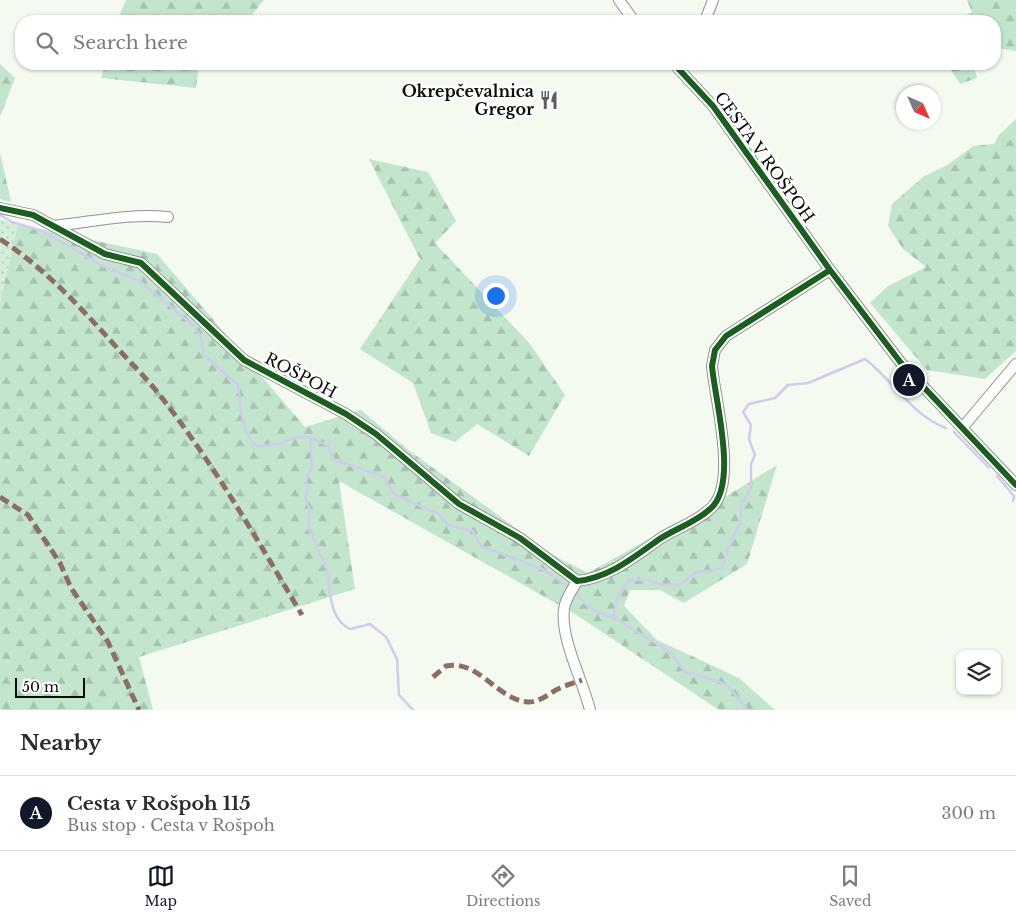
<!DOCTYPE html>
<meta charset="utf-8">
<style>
body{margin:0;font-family:"Libre Baskerville",serif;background:#f7f7f7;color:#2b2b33}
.controls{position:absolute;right:15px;bottom:15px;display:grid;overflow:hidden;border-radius:10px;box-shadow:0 1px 4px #0004}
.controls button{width:45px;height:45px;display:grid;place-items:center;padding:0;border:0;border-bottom:1px solid #e1e1e2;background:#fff;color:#2b2b33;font:25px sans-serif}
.compass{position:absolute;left:896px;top:85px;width:45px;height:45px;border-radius:50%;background:#fff;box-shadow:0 1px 4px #0004;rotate:135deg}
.scale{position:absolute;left:15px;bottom:12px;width:70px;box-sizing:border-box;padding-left:5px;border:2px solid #0c0c0c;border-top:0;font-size:14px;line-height:18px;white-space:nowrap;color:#0c0c0c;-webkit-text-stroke:4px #fff;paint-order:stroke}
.you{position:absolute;left:495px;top:295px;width:18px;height:18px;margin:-12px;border:4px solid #fff;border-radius:50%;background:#1a73e8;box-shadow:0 0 0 8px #1a73e833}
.badge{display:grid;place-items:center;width:32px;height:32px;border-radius:50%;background:#111827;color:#fff;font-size:16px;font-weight:700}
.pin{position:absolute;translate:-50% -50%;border:2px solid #fff;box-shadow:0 1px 5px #0006}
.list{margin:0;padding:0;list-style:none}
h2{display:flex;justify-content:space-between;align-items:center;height:65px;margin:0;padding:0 20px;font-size:21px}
h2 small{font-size:16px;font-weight:400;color:#7c7c81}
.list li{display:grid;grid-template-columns:32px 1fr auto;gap:15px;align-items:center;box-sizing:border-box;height:75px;padding:0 20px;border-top:1px solid #e1e1e2}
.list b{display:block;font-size:19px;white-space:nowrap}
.list p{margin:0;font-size:16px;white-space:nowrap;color:#7c7c81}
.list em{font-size:16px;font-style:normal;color:#7c7c81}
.icon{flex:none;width:28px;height:28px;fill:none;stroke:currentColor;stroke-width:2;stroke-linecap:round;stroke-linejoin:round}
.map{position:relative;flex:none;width:1016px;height:710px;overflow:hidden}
.search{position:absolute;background:#fff;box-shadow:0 1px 4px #0004;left:15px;right:15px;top:15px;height:55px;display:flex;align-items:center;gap:12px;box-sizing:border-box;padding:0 18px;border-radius:20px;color:#7c7c81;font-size:19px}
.sheet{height:140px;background:#fff}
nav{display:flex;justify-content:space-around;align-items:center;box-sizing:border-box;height:70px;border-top:1px solid #e1e1e2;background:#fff;font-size:14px;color:#7c7c81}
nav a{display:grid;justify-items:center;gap:2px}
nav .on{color:#111827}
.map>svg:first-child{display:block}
.grass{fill:url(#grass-dots)}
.forest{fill:url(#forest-firs)}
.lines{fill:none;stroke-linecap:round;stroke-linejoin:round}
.stream{stroke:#d1cbf0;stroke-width:2.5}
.minor-casing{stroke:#90938f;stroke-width:12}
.minor{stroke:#fdfefd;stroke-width:10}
.quiet{stroke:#8d6e63;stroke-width:5;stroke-dasharray:10 5;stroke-linecap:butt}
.cycleway-casing{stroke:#fff;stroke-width:9}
.cycleway{stroke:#1b5e20;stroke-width:6}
.labels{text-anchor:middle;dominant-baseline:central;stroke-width:5;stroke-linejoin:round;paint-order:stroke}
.poi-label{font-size:16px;font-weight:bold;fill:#0c0c0c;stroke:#fff;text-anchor:end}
.street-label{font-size:16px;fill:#0c0c0c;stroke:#fff}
</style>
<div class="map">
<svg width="1016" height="710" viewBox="0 0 1016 710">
<defs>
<pattern id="grass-dots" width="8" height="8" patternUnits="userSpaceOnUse" patternTransform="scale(1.25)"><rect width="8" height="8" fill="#d4eed9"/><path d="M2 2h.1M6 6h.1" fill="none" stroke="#b5cbb9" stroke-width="1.8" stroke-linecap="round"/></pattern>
<pattern id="forest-firs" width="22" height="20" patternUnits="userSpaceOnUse" patternTransform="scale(1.25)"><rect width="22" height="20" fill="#c3e5cd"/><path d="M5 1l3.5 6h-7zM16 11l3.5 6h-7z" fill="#a6c3af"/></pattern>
</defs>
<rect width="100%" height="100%" fill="#f4faf0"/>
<path class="grass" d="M0,219L18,224L0,302Z"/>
<path class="forest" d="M126,0H264L247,21H117Z
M967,0H1016V51L995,48V21H952L972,12Z
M0,64L15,78L0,117Z
M105,64H199L196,88L101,78Z
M947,64H973L977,78L960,84Z
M1016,119V351L985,379L927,370L870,303L888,286L926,267L903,249L888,226L892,204L923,177L949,164L973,146L994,144L999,135Z
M0,153L11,202L0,199Z
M369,159L428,172L456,221L435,243L530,344L565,395L529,456L477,424L455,442L431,433L413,383L360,349L420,259Z
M18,224L157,254L305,427L361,410L407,449L556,557L588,573L663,531L683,523L777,465L747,564L684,603L660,590H630L624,606L657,640L739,678L775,710H719L575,614L339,481L355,589L139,657L153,710H0V302Z"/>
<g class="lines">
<path class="stream" d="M0,215L12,222L42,231L103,266L141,282L195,327L201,338L204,355L238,385C241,405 240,433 257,446L279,444L297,437H310L328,446L334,460L383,476L394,494L438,514L448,525L473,531L481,546L542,569L571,588
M954,432L989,468
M310,437L312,467L306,481L308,489L305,497L310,510L308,529C314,536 315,541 317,549C319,554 323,558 325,563C332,585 326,617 350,629L370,624L386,637L397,659L399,695L413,710
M997,476L1014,496L1013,501
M575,592L584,603L598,613L613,617L670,652L685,672L726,684L748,710
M613,617L618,596L629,580H647L664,585L681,584L696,572L722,569L730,543L741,521L740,508L751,487V464L755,455L749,439L751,425L743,412L749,404L775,398L788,385L808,383L865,359C894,381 911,415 946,428"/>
<g class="minor-casing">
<path id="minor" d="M619,0L634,21
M705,21L713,0
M674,64L713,106L830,270L901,363L1016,485
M0,208L33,215L105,254L141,263L244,360L346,414L376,434L459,504L520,538L577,581
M53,226C92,222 129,213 168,217
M963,427L1016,364
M577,581C608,578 633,558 658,540C674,529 695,523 710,509C739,485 715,401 712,366L715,350L726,336L830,270
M577,581C572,590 565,599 564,609C560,638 583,681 590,710"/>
</g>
<use href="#minor" class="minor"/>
<path class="quiet" d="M0,239C47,270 82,309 119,350C134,366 149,381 162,398C215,466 258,541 302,615
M0,497L28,515L60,563L71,588L108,642L139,710
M433,677L446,666C479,659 497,700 528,702C541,702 549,693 560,688C567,685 574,683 582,680"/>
<g class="cycleway-casing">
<path id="cycleway" d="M674,64L713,106L830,270L901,363L1016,485
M0,208L33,215L105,254L141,263L244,360L346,414L376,434L459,504L520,538L577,581C608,578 633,558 658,540C674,529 695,523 710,509C739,485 715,401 712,366L715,350L726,336L830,270"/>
</g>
<use href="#cycleway" class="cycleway"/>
</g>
<defs>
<g id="restaurant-bare" transform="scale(1.5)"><path d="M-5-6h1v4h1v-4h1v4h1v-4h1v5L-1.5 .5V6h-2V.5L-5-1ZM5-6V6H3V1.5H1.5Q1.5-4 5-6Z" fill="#5d5f5c" stroke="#fff" stroke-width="2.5" paint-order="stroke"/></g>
</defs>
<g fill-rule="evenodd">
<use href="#restaurant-bare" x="549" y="100"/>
</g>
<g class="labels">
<g class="poi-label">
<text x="534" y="91">Okrepčevalnica<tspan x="534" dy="18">Gregor</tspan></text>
</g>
<g class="street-label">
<text transform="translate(765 157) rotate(54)">CESTA V ROŠPOH</text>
<text transform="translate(301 375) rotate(28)">ROŠPOH</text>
</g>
</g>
</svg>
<div class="controls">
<button><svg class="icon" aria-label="layers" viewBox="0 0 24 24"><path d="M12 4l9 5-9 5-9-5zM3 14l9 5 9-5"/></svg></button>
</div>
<svg class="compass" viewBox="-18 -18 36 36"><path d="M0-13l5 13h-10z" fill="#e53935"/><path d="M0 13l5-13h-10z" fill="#7c7c81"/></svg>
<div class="scale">50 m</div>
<div class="you"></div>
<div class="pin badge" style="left:909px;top:380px">A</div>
<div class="search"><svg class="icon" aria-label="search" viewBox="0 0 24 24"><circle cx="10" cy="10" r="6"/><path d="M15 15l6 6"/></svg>Search here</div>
</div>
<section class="sheet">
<h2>Nearby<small></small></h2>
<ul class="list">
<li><span class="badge">A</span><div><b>Cesta v Rošpoh 115</b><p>Bus stop · Cesta v Rošpoh</p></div><em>300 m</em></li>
</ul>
</section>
<nav>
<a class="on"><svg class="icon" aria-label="map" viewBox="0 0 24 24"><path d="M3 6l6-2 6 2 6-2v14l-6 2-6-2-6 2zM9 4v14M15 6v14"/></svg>Map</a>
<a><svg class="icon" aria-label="directions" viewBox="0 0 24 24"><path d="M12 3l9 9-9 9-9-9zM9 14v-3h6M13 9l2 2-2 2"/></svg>Directions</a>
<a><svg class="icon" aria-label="saved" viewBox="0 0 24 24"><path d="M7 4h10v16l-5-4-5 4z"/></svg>Saved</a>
</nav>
